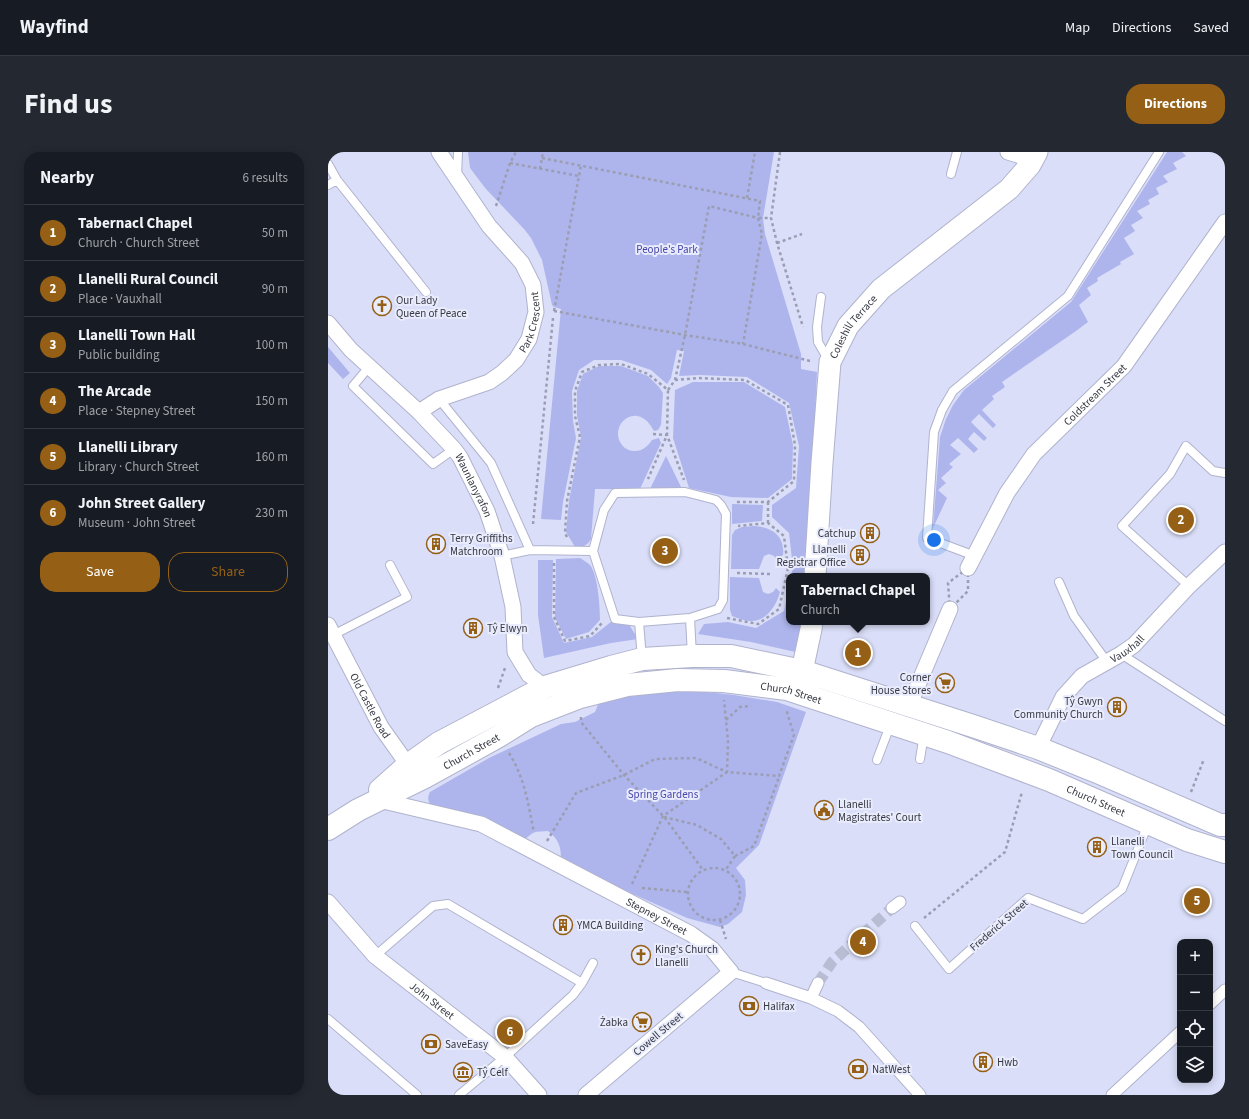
<!DOCTYPE html>
<meta charset="utf-8">
<style>
body{margin:0;font-family:"Source Sans 3",sans-serif;background:#242831;color:#f1f3f6}
.controls{position:absolute;right:12px;bottom:12px;display:grid;overflow:hidden;border-radius:8px;box-shadow:0 2px 10px #0003}
.controls button{width:36px;height:36px;display:grid;place-items:center;padding:0;border:0;border-bottom:1px solid #363941;background:#171b24;color:#f1f3f6;font:20px sans-serif}
.you{position:absolute;left:606px;top:388px;width:14px;height:14px;margin:-10px;border:3px solid #fff;border-radius:50%;background:#1a73e8;box-shadow:0 0 0 6px #1a73e833}
.badge{display:grid;place-items:center;width:26px;height:26px;border-radius:50%;background:#956016;color:#fff;font-size:13px;font-weight:700}
.pin{position:absolute;translate:-50% -50%;border:2px solid #fff;box-shadow:0 1px 4px #0006}
.popup{position:absolute;left:458px;top:421px;width:144px;height:52px;box-sizing:border-box;display:grid;place-content:center;border-radius:8px;background:#171b24;filter:drop-shadow(0 1px 3px #0005);font-size:13px;white-space:nowrap;color:#9ea1a6}
.popup b{font-size:15px;color:#f1f3f6}
.popup::after{content:'';position:absolute;left:50%;top:100%;margin-left:-8px;border:8px solid transparent;border-top-color:#171b24}
.list{margin:0;padding:0;list-style:none}
h2{display:flex;justify-content:space-between;align-items:center;height:52px;margin:0;padding:0 16px;font-size:17px}
h2 small{font-size:13px;font-weight:400;color:#9ea1a6}
.list li{display:grid;grid-template-columns:26px 1fr auto;gap:12px;align-items:center;box-sizing:border-box;height:56px;padding:0 16px;border-top:1px solid #363941}
.list b{display:block;font-size:15px;white-space:nowrap}
.list p{margin:0;font-size:13px;white-space:nowrap;color:#9ea1a6}
.list em{font-size:13px;font-style:normal;color:#9ea1a6}
.actions{display:flex;gap:8px;padding:12px 16px}
.actions a{flex:1;padding:9px 0;border:1px solid #956016;border-radius:16px;text-align:center;font-size:14px;color:#956016}
.actions .main{background:#956016;color:#fff}
.icon{flex:none;width:22px;height:22px;fill:none;stroke:currentColor;stroke-width:2;stroke-linecap:round;stroke-linejoin:round}
.map{position:relative;flex:none;width:897px;height:943px;overflow:hidden;border-radius:16px}
header{display:flex;align-items:center;gap:24px;box-sizing:border-box;height:56px;padding:0 20px;background:#171b24;border-bottom:1px solid #363941}
header strong{font-size:19px}
nav{display:flex;gap:22px;margin-inline-start:auto;font-size:14px}
.intro{display:flex;align-items:center;justify-content:space-between;box-sizing:border-box;height:96px;padding:0 24px}
h1{margin:0;font-size:28px}
.button{padding:10px 18px;border-radius:16px;background:#956016;color:#fff;font-size:14px;font-weight:700}
main{display:flex;gap:24px;padding:0 24px}
aside{flex:1;background:#171b24;border-radius:16px;box-shadow:0 2px 10px #0003}
.map>svg:first-child{display:block}
.green{fill:#aeb5ed}
.lines{fill:none;stroke-linecap:round;stroke-linejoin:round}
.pedestrian-tunnel{stroke:#b9bdd4;stroke-width:11;stroke-dasharray:11 5.5;stroke-linecap:butt}
.service-casing{stroke:#b0b3cd;stroke-width:10}
.pedestrian-casing{stroke:#b0b3cd;stroke-width:13}
.minor-casing{stroke:#b0b3cd;stroke-width:17}
.secondary-casing{stroke:#b0b3cd;stroke-width:23}
.primary-casing{stroke:#b0b3cd;stroke-width:24}
.path{stroke:#9b9eb2;stroke-width:2.5;stroke-dasharray:3 3;stroke-linecap:butt}
.service{stroke:#fff;stroke-width:8}
.pedestrian{stroke:#fff;stroke-width:11}
.minor{stroke:#fff;stroke-width:15}
.secondary{stroke:#fff;stroke-width:21}
.primary{stroke:#fff;stroke-width:22}
.labels{text-anchor:middle;dominant-baseline:central;stroke-width:4;stroke-linejoin:round;paint-order:stroke}
.park-label{font-size:11px;fill:#4846ab;stroke:#e9ecfc}
.poi-label{font-size:11px;fill:#363842;stroke:#e9ecfc;text-anchor:start}
.street-label{font-size:11px;fill:#363842;stroke:#e9ecfc}
</style>
<header>
<strong>Wayfind</strong>
<nav><a>Map</a><a>Directions</a><a>Saved</a></nav>
</header>
<div class="intro"><h1>Find us</h1><a class="button">Directions</a></div>
<main>
<aside>
<h2>Nearby<small>6 results</small></h2>
<ul class="list">
<li><span class="badge">1</span><div><b>Tabernacl Chapel</b><p>Church · Church Street</p></div><em>50 m</em></li>
<li><span class="badge">2</span><div><b>Llanelli Rural Council</b><p>Place · Vauxhall</p></div><em>90 m</em></li>
<li><span class="badge">3</span><div><b>Llanelli Town Hall</b><p>Public building</p></div><em>100 m</em></li>
<li><span class="badge">4</span><div><b>The Arcade</b><p>Place · Stepney Street</p></div><em>150 m</em></li>
<li><span class="badge">5</span><div><b>Llanelli Library</b><p>Library · Church Street</p></div><em>160 m</em></li>
<li><span class="badge">6</span><div><b>John Street Gallery</b><p>Museum · John Street</p></div><em>230 m</em></li>
</ul>
<div class="actions"><a class="main">Save</a><a>Share</a></div>
</aside>
<div class="map">
<svg width="897" height="943" viewBox="0 0 897 943">
<rect width="100%" height="100%" fill="#dadef8"/>
<path class="green" d="M140,0H446L435,66L437,82L473,202V217L489,220L479,424H463L465,416L461,381L444,365V353L468,336L471,294L461,251L419,225L372,223L351,224L356,199L349,198L343,226L339,232L323,218L293,208H266L251,218L244,239L245,269L248,286L235,350L233,368L213,367L233,157L226,155L224,153L214,108L203,86L196,77L158,37L148,24L142,16Z
M839,0H854L858,4L845,11L849,17L835,24L840,30L828,36L831,42L820,48L822,52L809,59L815,66L803,73L807,79L796,86L806,102L792,110L793,112L769,126L770,129L759,136L763,143L751,153L760,170L748,179L674,230L677,235L664,244L666,247L654,258L668,273L665,276L651,262L643,270L659,286L656,289L646,280L640,287L650,297L646,301L630,286L622,293L633,302L621,312L625,315L613,326L618,331L610,338L619,346L605,376L612,285L618,267L625,253L636,238L743,150Z
M0,195L22,221L15,227L0,211Z
M271,214H293L320,224L331,235L335,241L333,273L330,278L326,279C309,246 279,274 294,293C297,297 302,299 307,299C315,299 320,294 324,288L331,286L333,291L312,337H267L263,387C259,394 255,395 247,395L238,380L241,349L253,285L249,264V239L255,222Z
M365,230H416L457,255L465,293L464,327L440,346L403,345L361,336L345,286L347,238Z
M338,304L354,337H322Z
M404,352L435,353L434,369L404,372Z
M426,374C443,375 457,383 455,403L449,408L446,404L441,402L436,404L431,417H403L404,383L407,378L414,375Z
M252,406C255,408 259,410 262,413C270,423 272,455 272,468L261,480L238,487L227,466L228,407Z
M210,408H225L224,465L236,491L264,485L284,469L288,472L300,471L310,487L283,491L216,506L210,463Z
M402,425L431,426L435,440L440,442L445,440L448,436L452,440C449,453 438,470 422,469C416,469 410,466 404,464L402,458Z
M461,435V470H475L472,501L423,490L370,482L376,472L400,470L428,476L456,459Z
M351,537L406,543L449,550L478,560L431,693L408,716L417,728L418,743L414,760L400,772L392,775L359,766L298,739L233,708C233,694 231,688 220,679L206,680L193,690L103,653C99,649 100,644 102,640L161,606L233,572L247,570L267,560L271,550L300,541Z"/>
<g class="lines">
<path class="pedestrian-tunnel" d="M490,831L504,810L564,756"/>
<g class="service-casing">
<path id="service" d="M0,12L9,28L0,33
M623,22L629,0
M129,25L130,0
M9,28L98,140
M493,145L489,175L490,190L501,209
M41,215L25,234L105,312L126,297
M111,247L163,311L202,398
M357,340L388,348L393,353L398,362L395,448L390,457L362,466L311,470L287,467L265,399L276,358L287,341Z
M174,404L202,398L265,399
M647,404L599,386L606,280L614,258L625,239L740,144L831,0
M731,430L746,464L779,510
M861,434L794,374L842,322L858,294L885,319L897,321
M362,466L364,504
M311,470L314,507
M5,483L79,445L62,413
M793,502L897,569
M592,607L596,582
M549,608L563,571
M587,774L621,817L700,746L755,767L794,737L820,672
M47,804L105,754L120,752L254,831
M403,820L438,831
M0,867L89,943
M131,943L177,905L245,843L254,831L265,811"/>
</g>
<g class="pedestrian-casing">
<path id="pedestrian" d="M564,756L572,750
M438,831L483,846L510,859L531,875L592,943
M483,846L490,831
M882,852L897,838
M784,943L852,880"/>
</g>
<g class="minor-casing">
<g id="minor">
<path d="M680,0L705,8"/>
<path id="s1" d="M0,171L23,198L91,260L126,297L132,305L159,359L174,404L185,455L187,500L201,523L217,535"/>
<path id="s2" d="M91,260L111,247L161,230L174,221L188,208L201,187L208,160L205,133L194,111L161,74L111,0"/>
<path id="s3" d="M640,416L679,341L706,302L796,214L897,70"/>
<path id="s4" d="M0,473L53,575L80,613L87,618"/>
<path d="M581,554L622,457"/>
<path id="s5" d="M710,596L735,545L754,524L793,502L806,493L861,434L897,400"/>
<path id="s6" d="M51,648L153,672L363,782L384,797L403,820L258,943"/>
<path id="s7" d="M0,750L47,804L177,905L211,943"/>
</g>
</g>
<g class="secondary-casing">
<g id="secondary">
<path id="s8" d="M487,424L494,311L502,210L520,174L553,137L681,37L702,13L709,0"/>
<path d="M481,535L474,519L483,477L484,470"/>
</g>
</g>
<g class="primary-casing">
<g id="primary">
<path d="M52,638L80,613L111,591L217,535L283,515L314,507L364,504H403L474,519L648,575L710,596L767,619L892,673H897"/>
<path id="s9" d="M0,677L30,658L97,625L171,584L203,564L252,545L299,533L350,528L396,529L459,537L620,590L721,628L859,688L897,700"/>
</g>
</g>
<path class="path" d="M452,0L443,66L449,91L475,175
M214,6L432,49L430,66H443
M182,11L251,24
M212,17L215,0
M419,46L427,0
M168,54L182,11L188,0
M449,91L474,82
M226,159L253,13
M226,159L357,183L415,192L482,209
M347,228L370,226L417,228L460,253L467,293L466,329L440,350H407
M340,238L347,228L357,183L381,54L430,66L434,82L415,192
M325,282L339,283L356,328
M440,350V371
M205,372L225,166
M239,385L237,381L239,349L252,285L247,264V239L254,220L271,213L293,212L320,222L340,238L339,283L320,327
M226,411V465L237,489L262,484L274,471
M640,416V439L622,457L620,431Z
M409,421L442,422
M399,466L430,472L451,457L460,416L456,384L440,371L410,374
M170,536L177,516
M253,565V570L296,623L337,666L375,718
M398,568L412,555L423,554
M181,601C197,627 200,651 206,681
M863,640L876,607
M336,665L369,673L393,687L407,704L397,719
M219,689L248,641L296,623L327,607L368,606L399,620L400,589L396,548
M407,704L426,694L451,625
M360 742a26 26 0 1 1 52 0a26 26 0 1 1-52 0Z
M304,732L335,664L399,620L451,624L466,583L458,557
M314,736L359,740
M596,766L677,700L694,640
M392,768L398,787"/>
<use href="#service" class="service"/>
<use href="#pedestrian" class="pedestrian"/>
<use href="#minor" class="minor"/>
<use href="#secondary" class="secondary"/>
<use href="#primary" class="primary"/>
</g>
<defs>
<g id="church-ring" transform="scale(1)"><circle r="9.5" fill="#e9ecfc" stroke="#956016" stroke-width="1.5"/><path d="M-1.2-6h2.4v3.5h3.3v2.4h-3.3V6h-2.4V-.1h-3.3v-2.4h3.3Z" fill="#956016"/></g>
<g id="building-ring" transform="scale(1)"><circle r="9.5" fill="#e9ecfc" stroke="#956016" stroke-width="1.5"/><path d="M-4-6H4V6H1V3H-1V6H-4ZM-2.5-4.3h1.7v1.8h-1.7ZM.8-4.3h1.7v1.8H.8ZM-2.5-1h1.7V.8h-1.7ZM.8-1h1.7V.8H.8Z" fill="#956016"/></g>
<g id="supermarket-ring" transform="scale(1)"><circle r="9.5" fill="#e9ecfc" stroke="#956016" stroke-width="1.5"/><path d="M-6-5.5h2.5l.6 2H6L4.5 2H-2.5L-4.4-4H-6ZM-1.5 3.2a1.3 1.3 0 1 0 .1 0ZM3 3.2a1.3 1.3 0 1 0 .1 0Z" fill="#956016"/></g>
<g id="civic-ring" transform="scale(1)"><circle r="9.5" fill="#e9ecfc" stroke="#956016" stroke-width="1.5"/><path d="M-.6-6.5H3V-4.5H.6V-3L4-1V1h2V6H-6V1h2V-1L-.6-3ZM-1.2 2.5V6h2.4V2.5Z" fill="#956016"/></g>
<g id="bank-ring" transform="scale(1)"><circle r="9.5" fill="#e9ecfc" stroke="#956016" stroke-width="1.5"/><path d="M-6-4H6V4H-6ZM0-2.3a2.3 2.3 0 1 0 0 4.6a2.3 2.3 0 1 0 0-4.6Z" fill="#956016"/></g>
<g id="museum-ring" transform="scale(1)"><circle r="9.5" fill="#e9ecfc" stroke="#956016" stroke-width="1.5"/><path d="M0-6L6-3V-2H-6V-3ZM-5-1h2V3h-2ZM-1-1h2V3h-2ZM3-1h2V3H3ZM-6 4H6V6H-6Z" fill="#956016"/></g>
</defs>
<g fill-rule="evenodd">
<use href="#church-ring" x="54" y="154"/>
<use href="#building-ring" x="542" y="381"/>
<use href="#building-ring" x="108" y="392"/>
<use href="#building-ring" x="532" y="403"/>
<use href="#building-ring" x="145" y="476"/>
<use href="#supermarket-ring" x="617" y="531"/>
<use href="#building-ring" x="789" y="555"/>
<use href="#civic-ring" x="496" y="658"/>
<use href="#building-ring" x="769" y="695"/>
<use href="#building-ring" x="235" y="773"/>
<use href="#church-ring" x="313" y="803"/>
<use href="#bank-ring" x="421" y="854"/>
<use href="#supermarket-ring" x="314" y="870"/>
<use href="#bank-ring" x="103" y="892"/>
<use href="#building-ring" x="655" y="910"/>
<use href="#bank-ring" x="530" y="917"/>
<use href="#museum-ring" x="135" y="920"/>
</g>
<g class="labels">
<g class="park-label">
<text x="339" y="97">People's Park</text>
<text x="335" y="642">Spring Gardens</text>
</g>
<g class="poi-label">
<text x="68" y="148">Our Lady<tspan x="68" dy="13">Queen of Peace</tspan></text>
<text x="528" y="381" text-anchor="end">Catchup</text>
<text x="122" y="386">Terry Griffiths<tspan x="122" dy="13">Matchroom</tspan></text>
<text x="518" y="397" text-anchor="end">Llanelli<tspan x="518" dy="13">Registrar Office</tspan></text>
<text x="159" y="476">Tŷ Elwyn</text>
<text x="603" y="525" text-anchor="end">Corner<tspan x="603" dy="13">House Stores</tspan></text>
<text x="775" y="549" text-anchor="end">Tŷ Gwyn<tspan x="775" dy="13">Community Church</tspan></text>
<text x="510" y="652">Llanelli<tspan x="510" dy="13">Magistrates' Court</tspan></text>
<text x="783" y="689">Llanelli<tspan x="783" dy="13">Town Council</tspan></text>
<text x="249" y="773">YMCA Building</text>
<text x="327" y="797">King's Church<tspan x="327" dy="13">Llanelli</tspan></text>
<text x="435" y="854">Halifax</text>
<text x="300" y="870" text-anchor="end">Żabka</text>
<text x="117" y="892">SaveEasy</text>
<text x="669" y="910">Hwb</text>
<text x="544" y="917">NatWest</text>
<text x="149" y="920">Tŷ Celf</text>
</g>
<g class="street-label">
<text stroke="none"><textPath href="#s2" startOffset="153">Park Crescent</textPath></text>
<text stroke="none"><textPath href="#s8" startOffset="257">Coleshill Terrace</textPath></text>
<text stroke="none"><textPath href="#s3" startOffset="217">Coldstream Street</textPath></text>
<text stroke="none"><textPath href="#s1" startOffset="220">Waunlanyrafon</textPath></text>
<text stroke="none"><textPath href="#s5" startOffset="138">Vauxhall</textPath></text>
<text stroke="none"><textPath href="#s9" startOffset="499">Church Street</textPath></text>
<text stroke="none"><textPath href="#s4" startOffset="91">Old Castle Road</textPath></text>
<text stroke="none"><textPath href="#s9" startOffset="163">Church Street</textPath></text>
<text stroke="none"><textPath href="#s9" startOffset="823">Church Street</textPath></text>
<text stroke="none"><textPath href="#s6" startOffset="303">Stepney Street</textPath></text>
<text transform="translate(671 773) rotate(-41)">Frederick Street</text>
<text stroke="none"><textPath href="#s7" startOffset="144">John Street</textPath></text>
<text transform="translate(330 882) rotate(-40)">Cowell Street</text>
</g>
</g>
</svg>
<div class="controls">
<button>+</button>
<button>−</button>
<button><svg class="icon" aria-label="locate" viewBox="0 0 24 24"><circle cx="12" cy="12" r="6"/><path d="M12 2v4M12 18v4M2 12h4M18 12h4"/></svg></button>
<button><svg class="icon" aria-label="layers" viewBox="0 0 24 24"><path d="M12 4l9 5-9 5-9-5zM3 14l9 5 9-5"/></svg></button>
</div>
<div class="you"></div>
<div class="pin badge" style="left:530px;top:501px">1</div>
<div class="popup"><b>Tabernacl Chapel</b>Church</div>
<div class="pin badge" style="left:853px;top:368px">2</div>
<div class="pin badge" style="left:337px;top:399px">3</div>
<div class="pin badge" style="left:535px;top:790px">4</div>
<div class="pin badge" style="left:869px;top:749px">5</div>
<div class="pin badge" style="left:182px;top:880px">6</div>
</div>
</main>
